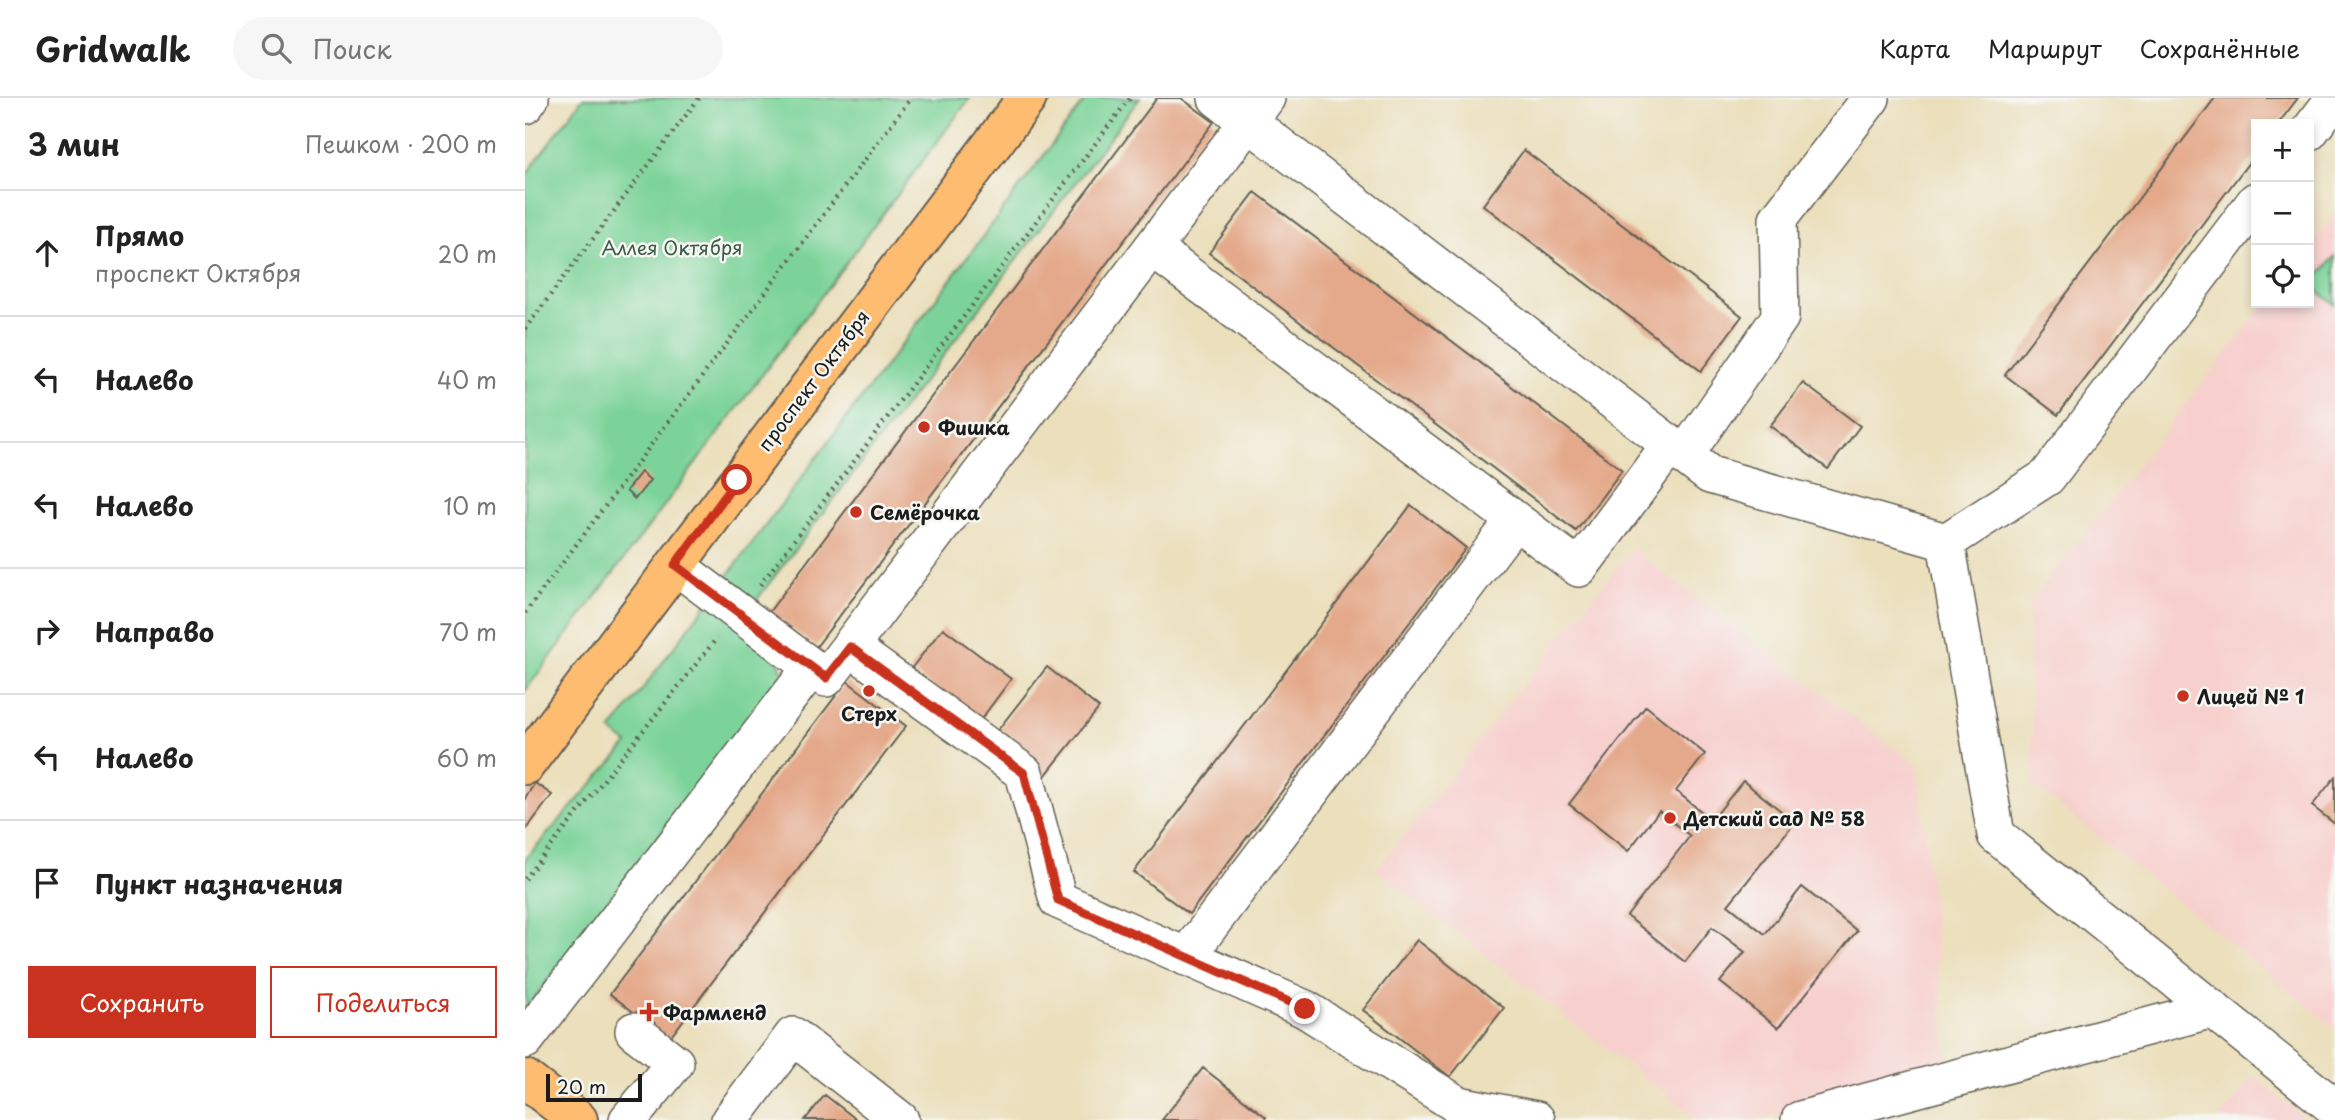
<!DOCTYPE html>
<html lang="ru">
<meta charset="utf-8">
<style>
body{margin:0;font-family:"Playpen Sans",sans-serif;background:#f6f6f6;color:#222}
.controls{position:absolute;right:21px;top:21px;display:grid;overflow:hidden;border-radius:0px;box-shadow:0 4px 10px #0003}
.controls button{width:63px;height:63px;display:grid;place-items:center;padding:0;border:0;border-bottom:2px solid #e0e0e0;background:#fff;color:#222;font:35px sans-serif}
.scale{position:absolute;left:21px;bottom:18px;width:96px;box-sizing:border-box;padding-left:7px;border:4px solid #1c1c1c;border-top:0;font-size:19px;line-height:24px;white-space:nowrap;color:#1c1c1c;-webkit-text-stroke:5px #f6f6f2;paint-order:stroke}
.stop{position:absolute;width:21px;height:21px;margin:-16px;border:5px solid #c8321e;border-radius:50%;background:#fff}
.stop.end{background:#c8321e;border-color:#fff;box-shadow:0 2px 7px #0008}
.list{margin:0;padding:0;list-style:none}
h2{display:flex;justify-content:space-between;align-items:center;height:91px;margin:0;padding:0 28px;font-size:30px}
h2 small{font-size:23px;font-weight:400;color:#767676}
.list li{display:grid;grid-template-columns:46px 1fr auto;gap:21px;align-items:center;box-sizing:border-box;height:126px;padding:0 28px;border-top:2px solid #e0e0e0}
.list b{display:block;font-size:26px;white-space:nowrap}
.list p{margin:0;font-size:23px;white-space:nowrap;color:#767676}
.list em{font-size:23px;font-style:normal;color:#767676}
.actions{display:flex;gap:14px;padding:21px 28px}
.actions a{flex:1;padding:16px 0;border:2px solid #c8321e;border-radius:0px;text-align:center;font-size:24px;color:#c8321e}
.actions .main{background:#c8321e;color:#fff}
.icon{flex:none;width:38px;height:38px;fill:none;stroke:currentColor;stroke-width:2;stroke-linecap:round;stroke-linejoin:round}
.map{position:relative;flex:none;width:1810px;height:1022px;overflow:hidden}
header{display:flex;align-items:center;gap:42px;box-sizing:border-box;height:98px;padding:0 35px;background:#fff;border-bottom:2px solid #e0e0e0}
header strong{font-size:33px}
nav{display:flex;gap:38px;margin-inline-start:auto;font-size:24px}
.search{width:490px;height:63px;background:#f6f6f6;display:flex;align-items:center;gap:18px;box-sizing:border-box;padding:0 24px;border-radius:38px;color:#767676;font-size:26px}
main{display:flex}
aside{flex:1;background:#fff}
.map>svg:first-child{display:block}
.built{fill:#f7d0ce}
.green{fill:#7bd399;stroke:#4c785a;stroke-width:2}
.building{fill:#e4a98a}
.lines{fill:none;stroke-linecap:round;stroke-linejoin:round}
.minor-casing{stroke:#646054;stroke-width:40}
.major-casing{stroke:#646054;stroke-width:42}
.path{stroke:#646054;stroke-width:4.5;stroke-dasharray:2 5;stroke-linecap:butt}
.minor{stroke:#fff;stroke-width:37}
.major{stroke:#febc70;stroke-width:38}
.route{stroke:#c8321e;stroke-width:9}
.poi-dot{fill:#c8321e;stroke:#f6f6f2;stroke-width:2.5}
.labels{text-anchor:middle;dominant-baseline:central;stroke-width:5;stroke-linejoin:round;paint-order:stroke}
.park-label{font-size:19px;fill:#3d5c48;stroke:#f6f6f2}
.street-label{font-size:19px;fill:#1c1c1c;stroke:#f6f6f2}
.poi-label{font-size:19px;font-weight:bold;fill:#1c1c1c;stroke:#f6f6f2;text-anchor:start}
</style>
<header>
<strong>Gridwalk</strong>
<div class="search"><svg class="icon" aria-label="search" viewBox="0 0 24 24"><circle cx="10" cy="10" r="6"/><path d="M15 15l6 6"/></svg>Поиск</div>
<nav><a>Карта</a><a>Маршрут</a><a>Сохранённые</a></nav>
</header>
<main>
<aside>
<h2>3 мин<small>Пешком · 200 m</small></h2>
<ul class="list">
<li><svg class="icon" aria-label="ahead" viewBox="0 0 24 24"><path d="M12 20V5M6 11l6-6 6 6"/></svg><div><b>Прямо</b><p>проспект Октября</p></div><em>20 m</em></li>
<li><svg class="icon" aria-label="left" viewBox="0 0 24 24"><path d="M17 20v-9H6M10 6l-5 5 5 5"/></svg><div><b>Налево</b></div><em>40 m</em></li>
<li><svg class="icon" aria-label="left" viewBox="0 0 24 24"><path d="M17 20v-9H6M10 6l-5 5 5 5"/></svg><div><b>Налево</b></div><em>10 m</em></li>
<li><svg class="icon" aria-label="right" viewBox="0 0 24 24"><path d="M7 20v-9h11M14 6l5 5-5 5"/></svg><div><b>Направо</b></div><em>70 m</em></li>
<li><svg class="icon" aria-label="left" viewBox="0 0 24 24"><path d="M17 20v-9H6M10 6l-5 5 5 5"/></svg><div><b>Налево</b></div><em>60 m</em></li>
<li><svg class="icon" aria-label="arrive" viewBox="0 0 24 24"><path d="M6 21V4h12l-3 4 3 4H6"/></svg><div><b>Пункт назначения</b></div></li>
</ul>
<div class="actions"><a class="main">Сохранить</a><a>Поделиться</a></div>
</aside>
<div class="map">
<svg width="1810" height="1022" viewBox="0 0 1810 1022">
<rect width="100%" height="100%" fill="#f6f6f2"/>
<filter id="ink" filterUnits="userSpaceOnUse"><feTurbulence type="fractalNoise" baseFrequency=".0143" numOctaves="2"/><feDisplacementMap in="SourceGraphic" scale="14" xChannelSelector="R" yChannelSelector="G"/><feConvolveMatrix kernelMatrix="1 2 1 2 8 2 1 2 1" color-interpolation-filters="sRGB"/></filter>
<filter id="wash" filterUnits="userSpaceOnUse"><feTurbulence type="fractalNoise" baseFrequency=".00686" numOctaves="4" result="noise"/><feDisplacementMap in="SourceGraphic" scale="28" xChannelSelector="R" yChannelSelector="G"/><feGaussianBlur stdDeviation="1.57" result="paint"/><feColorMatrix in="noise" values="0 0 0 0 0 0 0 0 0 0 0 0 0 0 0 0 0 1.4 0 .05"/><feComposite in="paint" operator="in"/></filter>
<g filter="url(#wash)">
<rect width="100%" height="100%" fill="#ebdfbc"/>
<path class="built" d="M1810,115V930L1509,687L1503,508L1740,205H1784V148Z
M1107,451L1393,668L1423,969L1229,1022H1174L851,772Z
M1729,978L1783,1022H1694Z"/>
<path class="green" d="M58,0H445L0,593V78Z
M562,0H615L230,504L258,575L1,911L0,761L103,646L86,633Z
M1810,158V207L1786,187Z"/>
<g id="blocks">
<path class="building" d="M632,0H656L689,24L291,549L244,514Z
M1690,0H1773L1753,26H1731V55L1533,317L1480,277Z
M999,52L1217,218L1176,273L958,107Z
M730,94L1097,372L1051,433L684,155Z
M1278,285L1335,328L1303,371L1245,328Z
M116,374L125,382L110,401L101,393Z
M886,407L941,450L664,816L609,774Z
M418,530L486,581L454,624L385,572Z
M522,569L574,610L520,678L469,637Z
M322,583L381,628L144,941L85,896Z
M1121,608L1180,656L1151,693L1187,722L1218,683L1270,724L1203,807L1240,836L1277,789L1332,833L1253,930L1195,884L1220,854L1187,829L1160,864L1102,818L1165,738L1134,713L1103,753L1044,706Z
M1810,679V726L1787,708Z
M10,685L27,697L0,733V700Z
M892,842L979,910L925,979L838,912Z
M678,970L741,1019L739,1022H637Z
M300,997L332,1022H280Z"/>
</g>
</g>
<g filter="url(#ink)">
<use href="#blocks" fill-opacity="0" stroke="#646054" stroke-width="2"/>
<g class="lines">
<g class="minor-casing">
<path id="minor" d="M692,0L1185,377L1421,444L1522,379L1731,103
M0,7L5,0
M1784,34L1810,0
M627,150L1054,470L1145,347
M1159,358L1255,219L1253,121L1346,0
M1421,444L1471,737L1810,1010
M150,467L301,580L741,0
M325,549L499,675L533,802L780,911L933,1007L1011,1022
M661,859L990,422
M0,942L287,569
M103,1022L150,965L109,933
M205,1022L268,938L375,1022
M1275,1022L1688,911"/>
</g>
<g class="major-casing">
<path id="major" d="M0,667L502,0
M0,981L53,1022"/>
</g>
<path class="path" d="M0,231L174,0
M235,487L605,0
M0,515L386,0
M0,781L192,540"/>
<use href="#minor" class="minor"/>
<use href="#major" class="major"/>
</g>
</g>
<g class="lines" filter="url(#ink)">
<path class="route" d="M212,382L150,467L301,580L325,549L499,675L533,802L780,911"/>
</g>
<g class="poi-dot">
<circle cx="399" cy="329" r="7"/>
<circle cx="331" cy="414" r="7"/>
<circle cx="344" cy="593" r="7"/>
<circle cx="1658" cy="598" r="7"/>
<circle cx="1145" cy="720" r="7"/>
<path d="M120.5 903.5h7v7h7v7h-7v7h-7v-7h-7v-7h7z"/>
</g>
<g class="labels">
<g class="park-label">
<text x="147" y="149">Аллея Октября</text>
</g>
<g class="street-label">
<text transform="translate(288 282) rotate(-53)">проспект Октября</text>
</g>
<g class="poi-label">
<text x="413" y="329">Фишка</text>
<text x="345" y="414">Семёрочка</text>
<text x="1672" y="598">Лицей № 1</text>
<text x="344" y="615" text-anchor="middle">Стерх</text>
<text x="1159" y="720">Детский сад № 58</text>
<text x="138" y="914">Фармленд</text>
</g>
</g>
</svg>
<div class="controls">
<button>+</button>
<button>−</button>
<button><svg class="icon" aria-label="locate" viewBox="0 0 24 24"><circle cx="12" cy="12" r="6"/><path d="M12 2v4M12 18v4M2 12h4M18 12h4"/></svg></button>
</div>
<div class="scale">20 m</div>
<div class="stop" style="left:212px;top:382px"></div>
<div class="stop end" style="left:780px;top:911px"></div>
</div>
</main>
